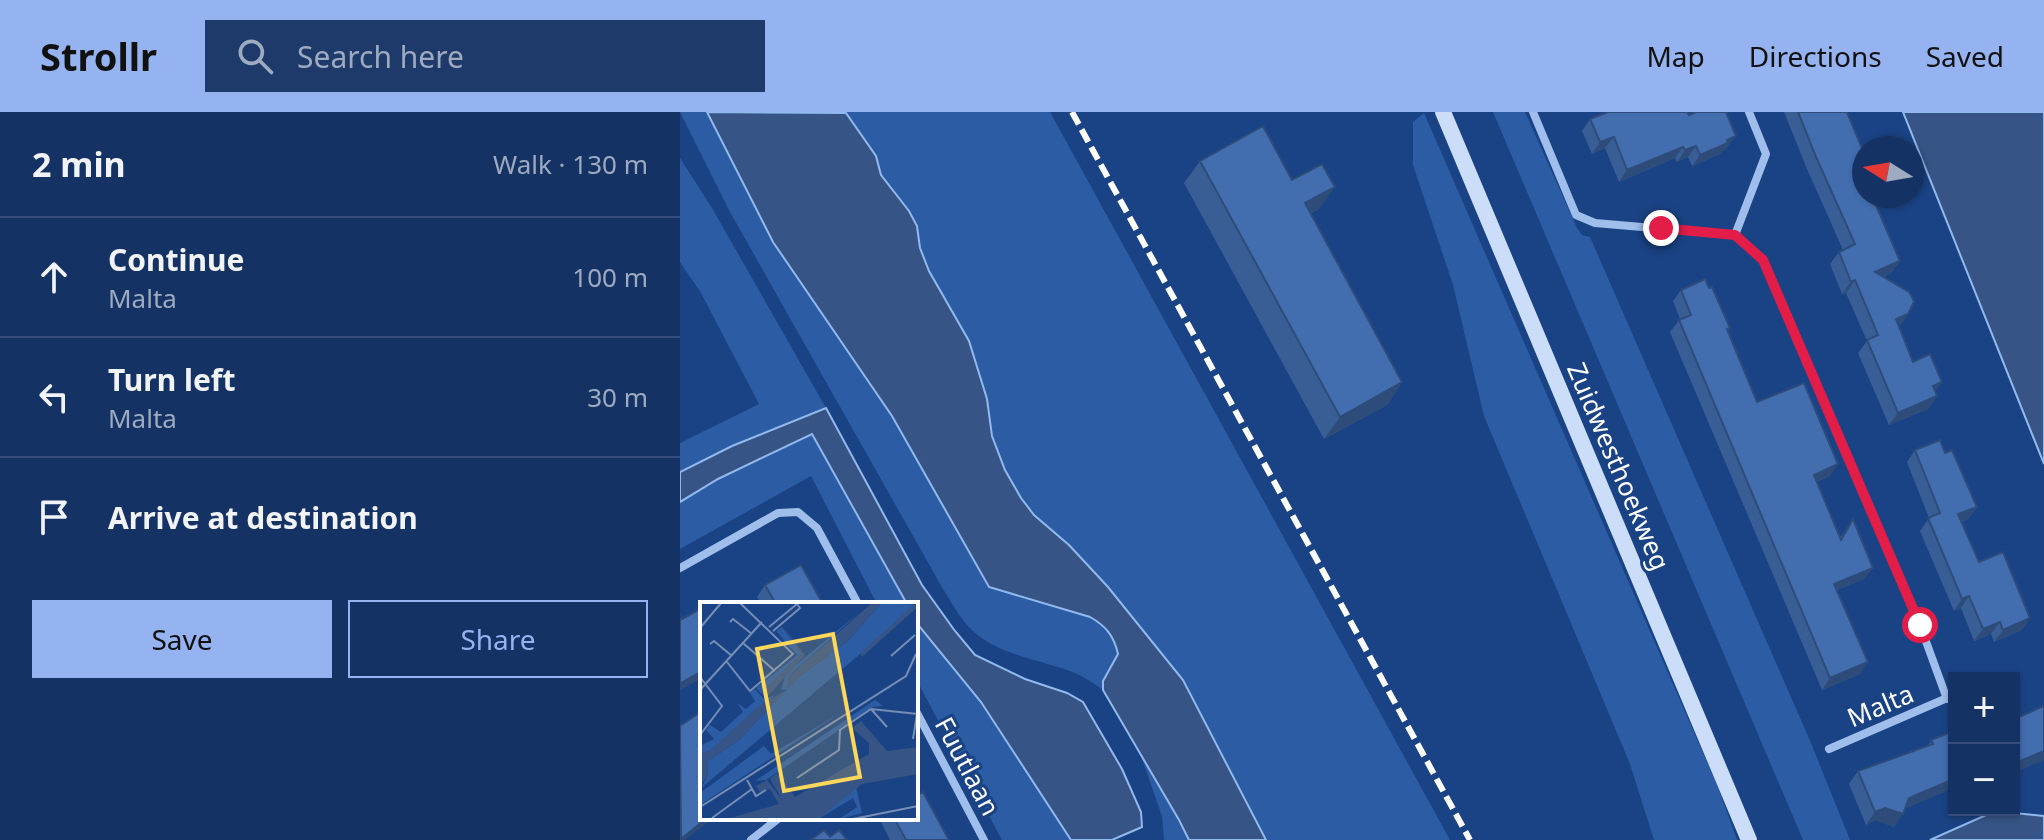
<!DOCTYPE html>
<meta charset="utf-8">
<style>
body{margin:0;font-family:"Noto Sans",sans-serif;background:#1d3a6a;color:#f1f3f6}
.controls{position:absolute;right:24px;bottom:24px;display:grid;overflow:hidden;border-radius:0px;box-shadow:0 2px 6px #0004}
.controls button{width:72px;height:72px;display:grid;place-items:center;padding:0;border:0;border-bottom:2px solid #334d78;background:#143264;color:#f1f3f6;font:40px sans-serif}
.compass{position:absolute;left:1172px;top:24px;width:72px;height:72px;border-radius:50%;background:#143264;box-shadow:0 2px 6px #0004;rotate:281deg}
.stop{position:absolute;width:24px;height:24px;margin:-18px;border:6px solid #e11d48;border-radius:50%;background:#fff}
.stop.end{background:#e11d48;border-color:#fff;box-shadow:0 2px 8px #0008}
.list{margin:0;padding:0;list-style:none}
h2{display:flex;justify-content:space-between;align-items:center;height:104px;margin:0;padding:0 32px;font-size:34px}
h2 small{font-size:26px;font-weight:400;color:#9daabf}
.list li{display:grid;grid-template-columns:52px 1fr auto;gap:24px;align-items:center;box-sizing:border-box;height:120px;padding:0 32px;border-top:2px solid #334d78}
.list b{display:block;font-size:30px;white-space:nowrap}
.list p{margin:0;font-size:26px;white-space:nowrap;color:#9daabf}
.list em{font-size:26px;font-style:normal;color:#9daabf}
.actions{display:flex;gap:16px;padding:24px 32px}
.actions a{flex:1;padding:18px 0;border:2px solid #95b2f1;border-radius:0px;text-align:center;font-size:28px;color:#95b2f1}
.actions .main{background:#95b2f1;color:#111}
.icon{flex:none;width:44px;height:44px;fill:none;stroke:currentColor;stroke-width:2;stroke-linecap:round;stroke-linejoin:round}
.map{position:relative;flex:none;width:1364px;height:728px;overflow:hidden}
header{display:flex;align-items:center;gap:48px;box-sizing:border-box;height:112px;padding:0 40px;background:#95b2f1;color:#111}
header strong{font-size:38px}
nav{display:flex;gap:44px;margin-inline-start:auto;font-size:28px}
.search{width:560px;height:72px;background:#1d3a6a;display:flex;align-items:center;gap:20px;box-sizing:border-box;padding:0 28px;border-radius:0px;color:#9daabf;font-size:30px}
main{display:flex}
aside{flex:1;background:#143264}
.map>svg:first-child{display:block}
.green{fill:#2c5ca3}
.water{fill:#365586;stroke:#92b9ee;stroke-width:2}
.lines{fill:none;stroke-linecap:round;stroke-linejoin:round}
.minor{stroke:#a0beec;stroke-width:8}
.secondary{stroke:#ccddf9;stroke-width:16}
.rail{stroke:#fff;stroke-width:6;stroke-dasharray:14 6;stroke-linecap:butt}
.wall{fill:#395e96}
.shaded-wall{fill:#2e4c7a}
.building{fill:#426dae;stroke:#2e4c7a;stroke-width:2}
.route{stroke:#e11d48;stroke-width:10}
.labels{text-anchor:middle;dominant-baseline:central;stroke-width:6;stroke-linejoin:round;paint-order:stroke}
.street-label{font-size:26px;fill:#fff;stroke:#1a4385}
.inset-river{fill:none;stroke:#365586;stroke-width:4}
.inset-road{fill:none;stroke:#768eb6;stroke-width:2}
.view{fill:#fed75b;fill-opacity:0.15;stroke:#fed75b;stroke-width:4}
.inset-edge{fill:none;stroke:#fff;stroke-width:4}
</style>
<header>
<strong>Strollr</strong>
<div class="search"><svg class="icon" aria-label="search" viewBox="0 0 24 24"><circle cx="10" cy="10" r="6"/><path d="M15 15l6 6"/></svg>Search here</div>
<nav><a>Map</a><a>Directions</a><a>Saved</a></nav>
</header>
<main>
<aside>
<h2>2 min<small>Walk · 130 m</small></h2>
<ul class="list">
<li><svg class="icon" aria-label="ahead" viewBox="0 0 24 24"><path d="M12 20V5M6 11l6-6 6 6"/></svg><div><b>Continue</b><p>Malta</p></div><em>100 m</em></li>
<li><svg class="icon" aria-label="left" viewBox="0 0 24 24"><path d="M17 20v-9H6M10 6l-5 5 5 5"/></svg><div><b>Turn left</b><p>Malta</p></div><em>30 m</em></li>
<li><svg class="icon" aria-label="arrive" viewBox="0 0 24 24"><path d="M6 21V4h12l-3 4 3 4H6"/></svg><div><b>Arrive at destination</b></div></li>
</ul>
<div class="actions"><a class="main">Save</a><a>Share</a></div>
</aside>
<div class="map">
<svg width="1364" height="728" viewBox="0 0 1364 728">
<rect width="100%" height="100%" fill="#1a4385"/>
<path class="green" d="M0,0H27L93,130L212,304L308,475L410,505C426,514 434,524 438,542L423,569V578C413,571 402,563 390,559C358,547 318,543 292,518C280,507 272,491 263,477L50,100Z
M165,0H370L770,728H586L503,568L428,474L389,433L354,403L341,386L325,358L312,324L307,287L289,229L249,159L240,136L237,114L229,99L201,63L196,44Z
M813,0H845L897,116L902,123L910,125L1131,631L1170,728H1123Z
M744,1L1037,673L1057,728H974L950,652L804,304L773,173L733,53V10Z
M0,46L32,96L146,296L52,334L0,360V331L79,292L21,181L0,150Z
M132,322L227,492H197L131,364L0,437V390L38,367Z
M236,509L301,590L391,728H322L236,567Z
M460,641L509,728H484L482,704Z"/>
<path class="water" d="M27,0L166,1L196,44L201,63L229,99L237,114L240,136L249,159L289,229L307,287L312,324L325,358L341,386L354,403L389,433L428,475L503,568L586,728H509L499,708L423,578V569L438,542C434,524 426,514 410,505L309,475L212,304L93,130Z
M1223,0H1364V352Z
M146,296L242,473L275,519L295,543L345,567L387,581L403,590L442,657L461,700L462,715L432,728H391L301,590L239,514L236,509V492H227L132,322L38,367L0,390V360L52,334Z
M1315,699L1364,704V728H1250Z"/>
<g class="lines">
<path class="minor" d="M853,0L896,103L915,111L1055,123L1083,148L1240,513L1267,587
M1055,123L1086,42L1069,0
M0,456L98,401L118,400L137,416L178,492
M236,599L304,728
M1149,637L1274,583
M71,728L99,706"/>
<path class="secondary" d="M763,0L1069,728"/>
<path class="rail" d="M392,0L790,728"/>
</g>
<path class="wall" d="M1104,0H1167L1184,84H1193L1220,149L1211,161L1203,165L1228,202L1219,215L1233,250L1257,284L1248,297L1209,313L1178,241L1187,229L1166,181L1162,182L1150,152L1159,140L1163,138L1127,57Z
M1009,3L1047,36L1043,38L1040,42L1012,54L1008,45L997,50L995,46L939,70L925,36L912,42L902,19L910,7Z
M520,49L612,68L639,97L630,102L722,270L707,293L644,327L504,71Z
M1001,178L1050,216L1048,219L1077,290L1150,364L1136,370L1160,426L1173,407L1184,467L1157,478L1180,562L1142,578L990,220L1000,207L993,189Z
M1235,338L1265,341L1297,395L1288,407L1282,410L1299,450L1342,518L1314,530L1311,522L1294,529L1281,496L1274,499L1240,419L1249,406L1227,350Z
M85,473L143,492H81L77,485Z
M1274,619L1214,715L1196,708L1186,713L1169,672L1178,659L1248,634L1251,628Z
M204,706H236L269,728H210L201,710Z"/>
<path class="shaded-wall" d="M1056,24L1047,36L1043,38L1040,42L1012,54L1020,43Z
M934,25L925,36L912,42L920,30Z
M1016,34L1008,45L997,50L1005,38Z
M1003,35L995,46L939,70L947,58Z
M655,75L639,97L609,114L625,91Z
M1220,149L1211,161L1186,172L1195,160Z
M1175,168L1166,181L1162,182L1171,170Z
M1228,202L1219,215L1216,207Z
M722,270L707,293L644,327L660,305Z
M1262,270L1253,283V274Z
M1257,284L1248,297L1209,313L1218,301Z
M1158,352L1150,364L1125,374L1134,363Z
M1297,395L1288,407L1270,415L1278,402Z
M1193,456L1184,467L1146,483L1154,472Z
M1289,484L1281,496L1274,499L1282,487Z
M1350,506L1342,518L1314,530L1323,518Z
M1320,510L1311,522L1294,529L1303,517Z
M1188,550L1180,562L1142,578L1150,566Z
M22,559V566L0,578L1,571Z
M1364,639V648L1334,661V655L1338,650Z
M1274,667V676L1220,699L1229,686Z
M1205,696L1223,702L1214,715L1196,708L1186,713L1195,700Z
M27,706H33L5,728H0Z"/>
<path class="building" d="M928,0H1007L1009,3L1016,0H1046L1056,24L1047,28L1048,31L1020,43L1016,34L1005,38L1003,35L947,58L934,25L920,30L910,7Z
M1118,0H1167L1184,41V84H1192L1220,149L1195,160L1229,180L1232,185L1234,190L1228,202L1216,207L1233,250L1250,242L1262,270L1253,274L1257,284L1218,301L1187,228L1198,223L1175,168L1171,170L1159,140L1175,132L1136,45Z
M583,14L612,68L642,52L655,75L625,91L722,270L660,305L520,49Z
M1025,167L1029,176L1032,175L1050,216L1047,217L1077,290L1124,271L1158,352L1134,363L1161,428L1173,407L1193,456L1154,472L1188,550L1150,566L999,208L1011,203L1001,178Z
M1260,328L1265,341L1272,338L1297,395L1278,402L1299,450L1323,440L1350,506L1323,518L1320,510L1303,517L1289,484L1282,487L1248,406L1260,401L1235,338Z
M121,453L143,492H96L85,473Z
M22,496V559L1,571L0,569V508Z
M1364,594V639L1338,650L1334,643V607Z
M22,599V706H27L1,727L0,614Z
M1274,619V667L1229,686L1223,702L1205,696L1195,700L1178,659L1253,632L1251,628Z
M243,680L269,728H226L214,706H236V684Z
M144,718L150,725L159,718L167,728H131Z"/>
<g class="lines">
<path class="route" d="M981,116L1055,123L1083,148L1240,513"/>
</g>
<g class="labels">
<g class="street-label">
<text transform="translate(939 354) rotate(67)">Zuidwesthoekweg</text>
<text transform="translate(1200 593) rotate(-23)">Malta</text>
<text transform="translate(288 654) rotate(62)">Fuutlaan</text>
</g>
</g>
<g transform="translate(20 490)">
<rect width="218" height="218" fill="#1a4385"/>
<path d="M182,0L218,3L0,187L7,176L8,159L39,138L99,75L149,38ZM161,9L89,74L88,87L81,88L86,71ZM82,25L102,52L63,89L65,95L56,86L97,53L76,29ZM55,87L64,97L75,93L10,149L0,151V144L14,137L6,128L10,123L21,130L43,110L37,101L46,107L55,99L50,91ZM175,98L183,104L173,105L66,178L55,179ZM142,110L0,203V191L64,144L71,152ZM156,185L162,211L139,217L157,205L153,196L117,218Z" fill="#2c5ca3"/>
<path d="M173,0H182L149,38L99,75L39,138L8,159L7,176L0,182V151L10,149L56,106L86,88L89,74ZM83,25L105,53L67,95L63,89L101,52ZM161,119L187,149L218,145V172L162,182L117,218H24L79,202L70,187L60,190L56,184L67,178L83,199L70,177L77,171L95,195L169,152V141L152,126Z" fill="#365586"/>
<path class="inset-river" d="M161,53L218,2"/>
<path class="inset-road" d="M30,20L33,17L52,32M69,25L97,2M0,26L22,0M73,29L100,6L97,2M43,41L75,69M10,42L14,39L32,54M191,54L215,33M27,60L50,89L93,52L39,0M0,75L22,104L0,133M0,88L62,20M171,107L187,125M213,137L217,112M97,176L139,148L140,128L171,107L218,112M47,178L56,194L66,188M0,205L206,74L216,52M12,216L52,187M148,218L218,204"/>
<path class="view" d="M133,32L160,175L84,189L57,47Z"/>
<rect width="218" height="218" class="inset-edge"/>
</g>
</svg>
<div class="controls">
<button>+</button>
<button>−</button>
</div>
<svg class="compass" viewBox="-18 -18 36 36"><path d="M0-13l5 13h-10z" fill="#e53935"/><path d="M0 13l5-13h-10z" fill="#9daabf"/></svg>
<div class="stop" style="left:1240px;top:513px"></div>
<div class="stop end" style="left:981px;top:116px"></div>
</div>
</main>
